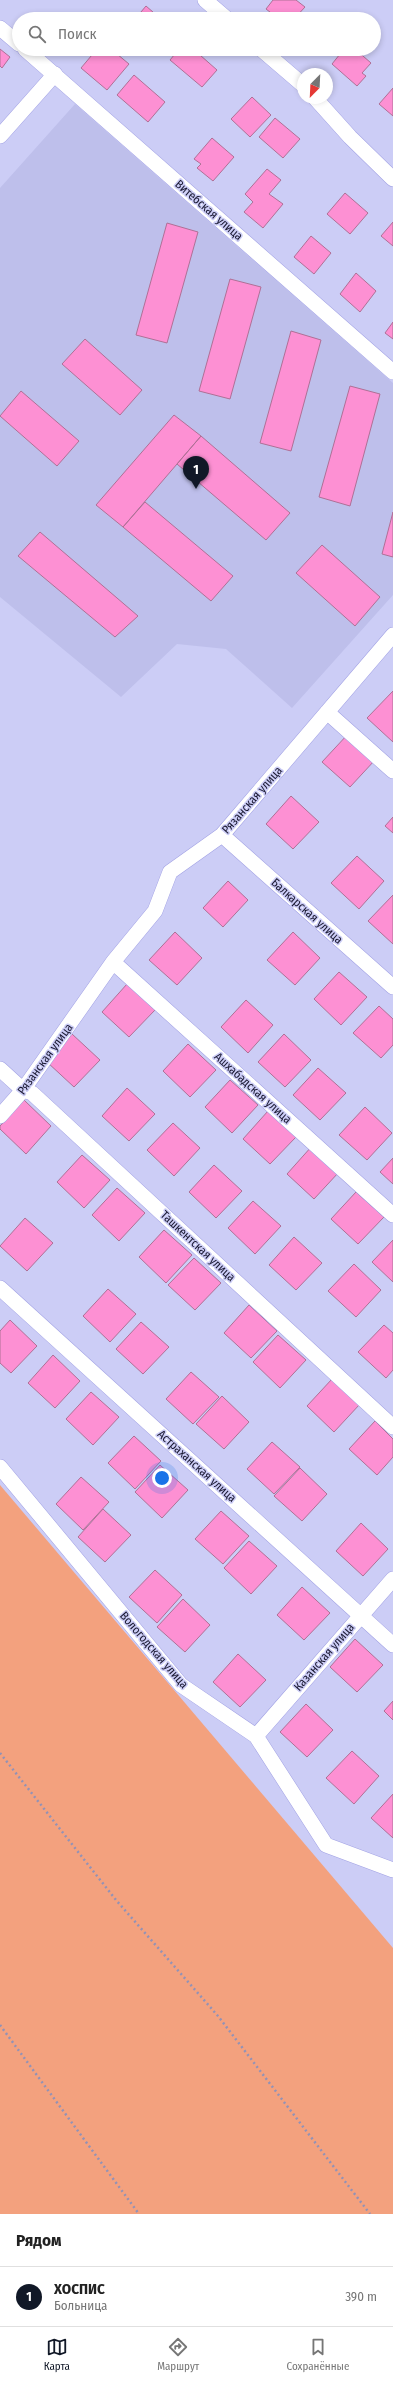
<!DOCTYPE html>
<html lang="ru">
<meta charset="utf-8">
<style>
body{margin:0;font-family:"Fira Sans Condensed",sans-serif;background:#f6f6f6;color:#222}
.compass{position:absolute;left:297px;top:68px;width:36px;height:36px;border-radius:50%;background:#fff;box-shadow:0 2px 6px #0003;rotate:204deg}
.you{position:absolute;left:162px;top:1478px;width:14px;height:14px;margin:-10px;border:3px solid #fff;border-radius:50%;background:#1a73e8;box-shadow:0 0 0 6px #1a73e833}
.badge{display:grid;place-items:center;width:26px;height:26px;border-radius:50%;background:#111827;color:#fff;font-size:13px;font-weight:700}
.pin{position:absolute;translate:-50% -33px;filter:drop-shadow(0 1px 2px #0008)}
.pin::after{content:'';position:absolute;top:21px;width:14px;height:12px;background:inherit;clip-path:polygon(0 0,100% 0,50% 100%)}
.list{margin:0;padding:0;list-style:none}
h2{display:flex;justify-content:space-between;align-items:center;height:52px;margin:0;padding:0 16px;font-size:17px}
h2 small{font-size:13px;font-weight:400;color:#767676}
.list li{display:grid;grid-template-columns:26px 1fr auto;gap:12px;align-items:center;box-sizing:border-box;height:60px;padding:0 16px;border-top:1px solid #e0e0e0}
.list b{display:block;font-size:15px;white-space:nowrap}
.list p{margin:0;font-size:13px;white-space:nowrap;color:#767676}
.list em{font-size:13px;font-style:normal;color:#767676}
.icon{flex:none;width:22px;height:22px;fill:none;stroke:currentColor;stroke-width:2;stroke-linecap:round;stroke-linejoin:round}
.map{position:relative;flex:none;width:393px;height:2214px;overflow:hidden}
.search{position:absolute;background:#fff;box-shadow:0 2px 6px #0003;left:12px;right:12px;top:12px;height:44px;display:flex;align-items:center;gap:10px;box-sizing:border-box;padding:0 14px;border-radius:22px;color:#767676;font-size:15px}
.sheet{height:112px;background:#fff}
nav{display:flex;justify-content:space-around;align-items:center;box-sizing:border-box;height:56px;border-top:1px solid #e0e0e0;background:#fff;font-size:11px;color:#767676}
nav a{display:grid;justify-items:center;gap:2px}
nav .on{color:#111827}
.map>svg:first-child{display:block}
.built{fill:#bebfeb}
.green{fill:#f3a17e}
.building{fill:#fd90d3;stroke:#af7096}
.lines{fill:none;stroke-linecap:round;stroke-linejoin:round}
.minor-casing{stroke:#a2a2e4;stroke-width:16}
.path{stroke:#9292b6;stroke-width:2.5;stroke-dasharray:2 3;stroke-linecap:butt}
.minor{stroke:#fff;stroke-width:15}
.labels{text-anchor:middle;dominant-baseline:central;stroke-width:3;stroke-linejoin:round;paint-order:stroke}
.street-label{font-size:12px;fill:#191831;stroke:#cccdf6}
</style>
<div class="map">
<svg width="393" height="2214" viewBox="0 0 393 2214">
<rect width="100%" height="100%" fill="#cccdf6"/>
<path class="built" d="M75,104L393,383V595L292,708L226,649L177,644L121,697L0,597V188Z"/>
<path class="green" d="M0,1485L393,1948V2214H0Z"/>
<path class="building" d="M273,0H296L305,7L294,19H279L266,9Z
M146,6L161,19H135Z
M320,14L326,19H316Z
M0,49L10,57L2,68L0,66Z
M97,49H111L129,64L107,90L81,68Z
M179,49H206L200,55L217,70L202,87L170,60Z
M344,49H355L371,63L362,73L366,76L357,86L332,64Z
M134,75L165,102L148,122L117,95Z
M393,88V116L379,104Z
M252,97L271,115L250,137L231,119Z
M275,118L300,139L283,158L259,137Z
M212,138L234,157L213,181L197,168L201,164L194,159Z
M267,169L281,180L269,194L283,204L263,228L244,212L253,202L245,194Z
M345,193L368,213L350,234L327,214Z
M393,222V246L381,236Z
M167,223L198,232L167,343L136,335Z
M311,236L331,253L314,274L294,257Z
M356,273L376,291L360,312L340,294Z
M230,279L261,287L230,399L199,391Z
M393,322V339L385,333Z
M291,331L321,340L291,451L260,443Z
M85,339L142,390L120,415L62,364Z
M350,386L380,394L350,506L319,497Z
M21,391L79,441L57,466L0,416Z
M174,415L201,436L123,527L96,505Z
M201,436L290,513L266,540L177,464Z
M145,502L233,576L211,601L123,527Z
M393,512V557L382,554Z
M40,532L138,616L115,637L18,556Z
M322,545L380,597L355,626L296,573Z
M393,691V742L367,718Z
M348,734L375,760L350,787L322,762Z
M291,796L319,822L293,849L266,824Z
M393,817V833L385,826Z
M357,856L384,881L359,909L331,883Z
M228,881L248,900L223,927L203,908Z
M393,895V944L368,921Z
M175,932L202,958L177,985L149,960Z
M293,932L320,958L295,985L267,960Z
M339,972L367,997L341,1025L314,999Z
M127,984L155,1010L129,1037L102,1012Z
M246,1000L273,1025L248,1053L221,1027Z
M379,1006L393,1019V1045L381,1058L353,1033Z
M72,1034L100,1060L74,1087L47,1062Z
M284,1034L311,1060L285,1087L258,1062Z
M188,1044L216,1070L190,1097L163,1071Z
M318,1068L346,1093L320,1120L293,1095Z
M230,1080L258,1105L232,1133L205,1107Z
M127,1088L155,1114L129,1141L102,1116Z
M24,1100L51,1126L26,1154L0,1129V1126Z
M365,1107L392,1133L367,1160L339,1135Z
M268,1111L296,1137L270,1164L243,1139Z
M173,1123L200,1148L174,1176L147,1150Z
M312,1146L339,1172L314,1199L287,1174Z
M82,1155L110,1180L84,1208L57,1182Z
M393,1158V1184L380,1172Z
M214,1165L242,1191L216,1218L189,1192Z
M117,1188L145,1213L119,1241L92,1215Z
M356,1192L384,1217L358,1244L331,1219Z
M253,1201L281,1226L255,1254L228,1228Z
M25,1218L53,1243L27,1271L0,1246Z
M164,1230L192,1255L166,1283L139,1257Z
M294,1237L322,1263L296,1290L269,1265Z
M393,1240V1282L372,1262Z
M194,1258L221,1283L195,1310L168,1285Z
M354,1264L381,1290L356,1317L328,1291Z
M108,1289L136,1314L110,1342L83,1316Z
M249,1305L277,1331L251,1358L224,1333Z
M10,1320L37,1346L11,1373L0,1363V1331Z
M141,1322L169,1347L143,1374L116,1349Z
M384,1325L393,1333V1370L386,1378L358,1352Z
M278,1335L306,1360L280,1388L253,1362Z
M53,1355L80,1381L55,1408L28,1383Z
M191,1372L219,1397L193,1424L166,1399Z
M332,1379L360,1404L334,1432L307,1406Z
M91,1392L119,1417L93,1445L66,1419Z
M222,1396L249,1422L224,1449L196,1424Z
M375,1421L393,1439V1457L377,1475L349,1449Z
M134,1436L161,1461L135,1489L108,1463Z
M272,1442L300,1467L274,1494L247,1469Z
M160,1465L188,1490L162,1518L135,1492Z
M300,1468L327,1494L302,1521L274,1496Z
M81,1477L109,1502L83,1530L56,1504Z
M103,1509L131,1535L105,1562L78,1537Z
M221,1511L249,1536L223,1564L195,1539Z
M361,1523L388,1549L363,1576L336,1551Z
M249,1541L277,1566L251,1594L224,1568Z
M155,1570L182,1595L157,1623L129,1597Z
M302,1587L330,1613L304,1640L277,1615Z
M183,1599L210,1625L185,1652L157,1627Z
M355,1639L383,1665L357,1692L330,1667Z
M238,1654L266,1680L240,1707L213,1682Z
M393,1701V1720L384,1711Z
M306,1704L333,1730L307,1757L280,1732Z
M352,1751L379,1776L354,1804L326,1778Z
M393,1794V1838L371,1818Z"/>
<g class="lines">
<g class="minor-casing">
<path id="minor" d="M205,0L227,19
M0,28L19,44
M25,49L393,372
M261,49L303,85
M315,98L350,137L393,179
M0,136L55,74
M327,712L393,771
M222,835L393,987
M113,962L393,1215
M0,1069L23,1090L32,1093L393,1427
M0,1116L23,1090L113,962L155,911L170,872L222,835L393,635
M0,1288L393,1645
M0,1467L181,1685L256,1736L326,1845L393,1870
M256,1736L393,1579"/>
</g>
<path class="path" d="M0,1753L116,1900L218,2016L370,2214
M0,2025L139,2214"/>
<use href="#minor" class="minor"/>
</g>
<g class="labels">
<g class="street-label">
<text transform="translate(209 210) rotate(41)">Витебская улица</text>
<text transform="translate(252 800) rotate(-49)">Рязанская улица</text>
<text transform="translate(307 911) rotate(42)">Балкарская улица</text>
<text transform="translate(45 1059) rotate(-54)">Рязанская улица</text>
<text transform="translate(253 1088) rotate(42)">Ашхабадская улица</text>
<text transform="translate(198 1246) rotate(43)">Ташкентская улица</text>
<text transform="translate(197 1466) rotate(42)">Астраханская улица</text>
<text transform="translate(154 1650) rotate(49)">Вологодская улица</text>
<text transform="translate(324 1657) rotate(-49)">Казанская улица</text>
</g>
</g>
</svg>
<svg class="compass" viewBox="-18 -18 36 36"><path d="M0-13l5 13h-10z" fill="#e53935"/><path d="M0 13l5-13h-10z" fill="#767676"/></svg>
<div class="you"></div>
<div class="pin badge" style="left:196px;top:489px">1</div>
<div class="search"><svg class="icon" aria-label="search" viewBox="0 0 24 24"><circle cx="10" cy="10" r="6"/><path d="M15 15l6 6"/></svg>Поиск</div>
</div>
<section class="sheet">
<h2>Рядом<small></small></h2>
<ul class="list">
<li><span class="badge">1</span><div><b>ХОСПИС</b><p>Больница</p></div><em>390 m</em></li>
</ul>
</section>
<nav>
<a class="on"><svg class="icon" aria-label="map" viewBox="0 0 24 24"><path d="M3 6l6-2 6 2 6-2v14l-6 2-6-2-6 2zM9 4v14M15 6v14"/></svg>Карта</a>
<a><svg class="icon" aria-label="directions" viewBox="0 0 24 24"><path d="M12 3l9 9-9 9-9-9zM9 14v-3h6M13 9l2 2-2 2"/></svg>Маршрут</a>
<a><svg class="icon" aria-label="saved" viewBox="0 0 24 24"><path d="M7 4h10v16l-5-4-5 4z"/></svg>Сохранённые</a>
</nav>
